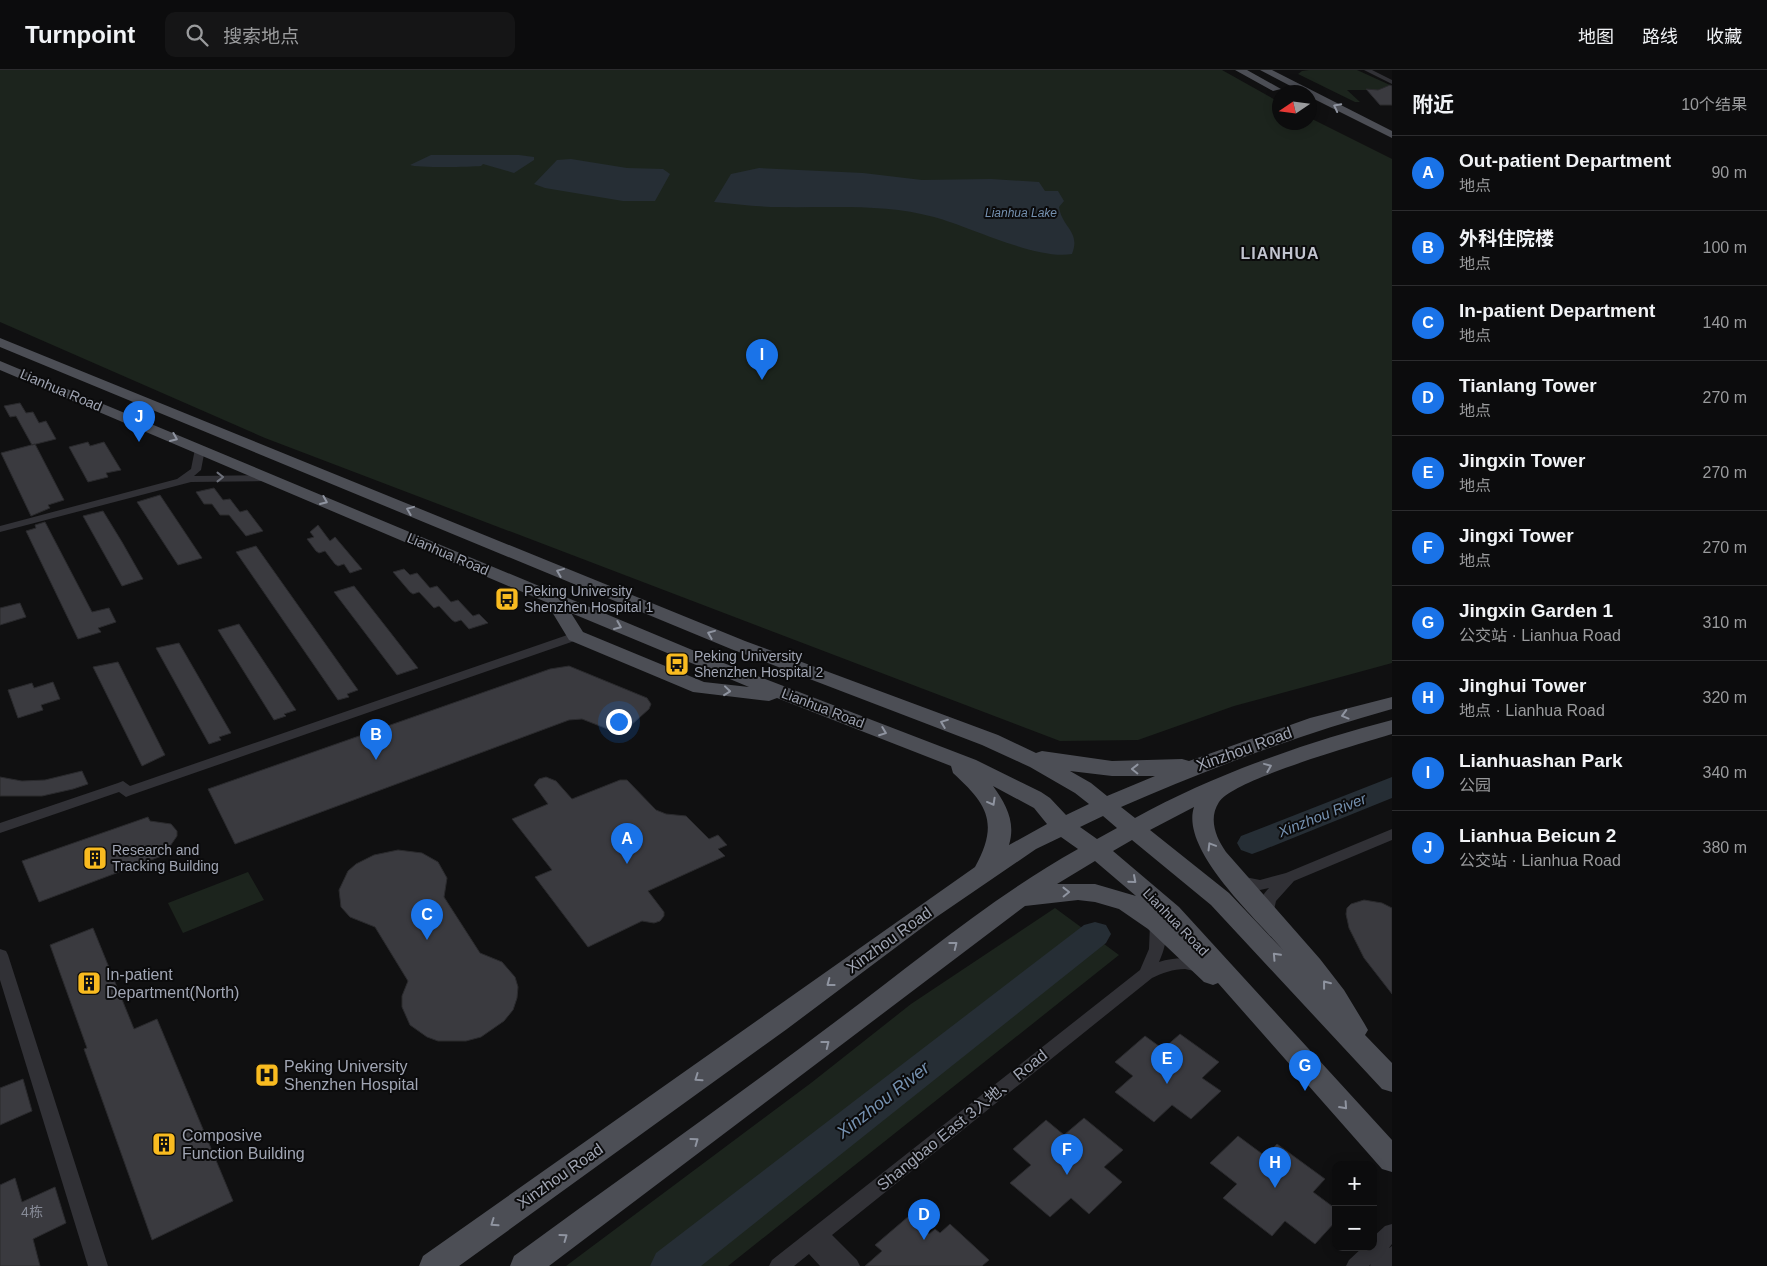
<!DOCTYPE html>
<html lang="zh">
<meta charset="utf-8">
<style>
body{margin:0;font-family:Helvetica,"Noto Sans SC",sans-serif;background:#151516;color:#f1f3f6}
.controls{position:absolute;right:15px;bottom:15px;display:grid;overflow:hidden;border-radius:10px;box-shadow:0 2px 12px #0003}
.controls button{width:45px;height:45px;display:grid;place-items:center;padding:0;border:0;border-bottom:1px solid #2c2c2e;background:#0c0c0d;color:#f1f3f6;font:25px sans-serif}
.compass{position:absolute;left:1272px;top:15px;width:45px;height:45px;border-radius:50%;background:#0c0c0d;box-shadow:0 2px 12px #0003;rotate:257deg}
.you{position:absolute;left:618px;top:651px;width:18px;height:18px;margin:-12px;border:4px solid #fff;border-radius:50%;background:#1a73e8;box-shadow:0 0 0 8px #1a73e833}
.badge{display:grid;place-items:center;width:32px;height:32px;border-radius:50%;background:#1a73e8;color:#fff;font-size:16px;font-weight:700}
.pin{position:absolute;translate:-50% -41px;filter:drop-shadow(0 1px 2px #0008)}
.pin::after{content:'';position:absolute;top:26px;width:18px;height:15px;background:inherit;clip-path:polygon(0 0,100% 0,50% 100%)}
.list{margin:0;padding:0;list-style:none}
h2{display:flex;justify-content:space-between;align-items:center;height:65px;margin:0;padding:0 20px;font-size:21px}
h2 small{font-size:16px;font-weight:400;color:#9a9b9d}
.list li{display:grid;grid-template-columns:32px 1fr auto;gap:15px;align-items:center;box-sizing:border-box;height:75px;padding:0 20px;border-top:1px solid #2c2c2e}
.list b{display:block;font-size:19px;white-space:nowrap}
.list p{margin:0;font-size:16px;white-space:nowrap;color:#9a9b9d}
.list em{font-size:16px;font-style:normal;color:#9a9b9d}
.icon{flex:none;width:28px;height:28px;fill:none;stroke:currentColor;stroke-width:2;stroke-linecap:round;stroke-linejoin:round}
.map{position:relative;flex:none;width:1392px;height:1196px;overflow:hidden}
header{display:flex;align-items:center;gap:30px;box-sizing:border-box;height:70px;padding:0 25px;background:#0c0c0d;border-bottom:1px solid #2c2c2e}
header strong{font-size:24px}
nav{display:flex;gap:28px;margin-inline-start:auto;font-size:18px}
.search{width:350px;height:45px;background:#151516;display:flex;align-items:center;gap:12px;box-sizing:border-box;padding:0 18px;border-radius:10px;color:#9a9b9d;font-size:19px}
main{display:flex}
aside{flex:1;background:#0c0c0d}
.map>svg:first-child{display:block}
.green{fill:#1c241d}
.water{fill:#262e35}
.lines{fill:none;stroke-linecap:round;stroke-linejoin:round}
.river{fill:#262e35;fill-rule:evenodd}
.building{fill:#3a3a3f;stroke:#2a2a2d}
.street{fill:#313136;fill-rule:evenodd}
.primary{fill:#4c4e55;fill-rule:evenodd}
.oneway{stroke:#8f94a0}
.oneway2{stroke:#6e717b}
.labels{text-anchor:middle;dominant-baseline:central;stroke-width:4;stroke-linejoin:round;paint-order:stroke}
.far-water-label{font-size:12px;font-style:italic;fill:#7591b0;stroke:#0b0b0c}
.street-label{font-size:14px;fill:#a0a5b3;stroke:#0b0b0c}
.poi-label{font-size:14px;fill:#a0a5b3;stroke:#0b0b0c;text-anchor:start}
.near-number-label{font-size:14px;fill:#868a96}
.water-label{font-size:15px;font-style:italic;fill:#7591b0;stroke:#0b0b0c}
.far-district-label{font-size:16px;font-weight:bold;letter-spacing:1px;fill:#c1c4cf;stroke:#0b0b0c}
.near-street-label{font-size:16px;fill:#a0a5b3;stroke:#0b0b0c}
.near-poi-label{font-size:16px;fill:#a0a5b3;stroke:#0b0b0c;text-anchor:start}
.near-water-label{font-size:18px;font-style:italic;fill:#7591b0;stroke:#0b0b0c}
</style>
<header>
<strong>Turnpoint</strong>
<div class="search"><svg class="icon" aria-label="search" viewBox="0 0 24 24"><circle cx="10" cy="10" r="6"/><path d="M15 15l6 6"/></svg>搜索地点</div>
<nav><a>地图</a><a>路线</a><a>收藏</a></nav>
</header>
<main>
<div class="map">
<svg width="1392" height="1196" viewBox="0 0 1392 1196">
<rect width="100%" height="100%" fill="#101011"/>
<path class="green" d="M0,0H1222L1279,32L1280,52H1310V48L1392,89V593L1234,636L1138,670L1060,671L265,368L0,252Z
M1309,0H1357L1390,15L1378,20H1347L1360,32H1355L1298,4L1302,1Z
M248,802L264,830L183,863L168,833Z
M1055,838L1119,885L728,1196H566L811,1013L911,934Z"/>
<path class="water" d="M431,85H519L534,87V90L514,103L483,94L481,96C471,97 417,98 410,95Z
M571,89L627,98L663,99L670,104L655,131H623L545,118L534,114L557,90Z
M759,98L863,103L922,110L991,109L1039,112L1045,121H1058L1064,131L1059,137C1062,158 1081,161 1072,184C1036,190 971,157 934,147C884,133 830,138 779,137C758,137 736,134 714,132L731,104Z"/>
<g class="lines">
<path class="river" d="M1392,707V728L1263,780L1252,784L1241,780L1237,773L1241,766Z
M1095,852L1106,855L1111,864L1106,873L701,1196H650L656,1183L1084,855Z"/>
</g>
<path class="building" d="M1390,15L1392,16V35H1380L1366,19L1378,20Z
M20,333L26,343L33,342L39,353L46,351L56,369L32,375L16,346L10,347L4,336Z
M88,372L90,376L104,372L121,400L106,403L108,407L88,412L69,377Z
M35,374L64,430L48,435L50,438L31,446L1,383Z
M214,418L223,430L230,429L240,442L247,440L263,461L246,466L229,445H220L212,434H204L196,422Z
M160,425L202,488L178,495L137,432Z
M103,441L122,472L143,509L122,516L83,446Z
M45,452L92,542L109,538L116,552L98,558L101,562L78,569L26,461L36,458L35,455Z
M318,455L330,471L335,467L362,499L350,503L344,494L338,496L335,494L325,481L319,483L316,481L307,469L314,467L310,462Z
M256,476L358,620L347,624L349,627L338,630L236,482Z
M404,499L410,505L417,503L430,518L437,516L451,532L458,530L473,546L479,544L488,553L469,559L461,550L455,552L452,550L439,536L434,538L419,522L413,524L410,522L393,502Z
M354,516L390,562L418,598L397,605L334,522Z
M20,533L26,547L0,555V538Z
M239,554L296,640L284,644L286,646L274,650L218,560Z
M179,573L231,663L219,667L221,670L209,674L156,578Z
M118,592L165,685L142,696L93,597Z
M569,596L647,628L651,634L649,639L629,657L620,661L610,660L582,649L569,650L235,774L208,719L550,599Z
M53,612L60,629L41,635L43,640L18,648L8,620L32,613L34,618Z
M82,701L88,714L73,719L42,726H0V707L22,711L45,710Z
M546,707L556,711L572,729L620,710H627L656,740L666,744L686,746L709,769L718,765L727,775L718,779L725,786L648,821L664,842V846L660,851L654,853L642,851L588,877L535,807L552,800L512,749L548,734L534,715L539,709Z
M148,747L150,751L171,754L177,761V766L166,782L167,784L39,832L22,791Z
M398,780L422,783L438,792L447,808L444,827L480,883L502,892L515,907L518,917L517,928L513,940L504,951L481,967L466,971H438L427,967L410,955L402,937V926L408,911L375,857L350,847L341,837L339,820L348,801L356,794L374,785Z
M1364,830L1382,833L1392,838V924L1364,888L1349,858L1346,844L1347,838L1351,834Z
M93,858L134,959L157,949L233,1131L152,1170L84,979L87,978L50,875Z
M1180,964L1219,992L1202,1008L1221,1021L1191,1049L1172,1035L1154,1052L1115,1022L1133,1006L1115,992L1145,966L1163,979Z
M23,1009L32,1041L0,1055V1018Z
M1084,1048L1123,1080L1104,1097L1122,1112L1089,1144L1071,1128L1050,1147L1010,1113L1031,1095L1013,1079L1046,1050L1064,1065Z
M1238,1066L1265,1086L1277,1074L1325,1109L1313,1122L1336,1139V1151L1315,1174L1285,1151L1272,1166L1223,1128L1237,1114L1210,1093Z
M15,1108L22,1132L55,1117L66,1153L33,1169L40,1196H0V1115Z
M909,1146L929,1164L935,1159L940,1163L950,1154L989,1190L982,1196H865L882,1181L875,1175Z"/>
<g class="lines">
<path class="street" d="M1364,0H1372L1392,10V14Z
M200,376L205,379L201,400L194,406L268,405L273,408L268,411L191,412L0,462V456L177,409L191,399L195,379Z
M576,562L580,563L582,566L580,569L131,725L126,727L119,722L0,763V753L118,713L123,711L130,716Z
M1392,759V770L1294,811L1276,831L1274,840L1276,845L1273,849L1268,851L1263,849C1256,837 1260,827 1269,818L1260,820L1235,815L1233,811L1235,807L1240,806L1260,810L1286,803Z
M1158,848L1163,850C1170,862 1164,881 1159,892C1175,887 1189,887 1206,892L1208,896L1206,900C1198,903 1192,900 1185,899C1173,899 1162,903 1152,908L832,1165L857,1190L860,1196H820L809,1184L794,1196H769L772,1190L1140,900L1149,879L1150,854L1153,850Z
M0,879L6,881L8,885L108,1196H88L0,910Z
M1392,1154V1174L1389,1178L1392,1176V1196H1370L1371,1194L1369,1196H1346L1349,1190L1363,1177H1373V1167L1385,1156Z"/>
<path class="primary" d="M1235,0H1247L1281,19L1273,21Z
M1260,0H1272L1392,61V68L1310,27V22H1302Z
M0,268L745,571L998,665L1036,683L1042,681L1112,691L1182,689L1189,691L1310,648L1392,627V639C1299,665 1210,698 1121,737L1135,748C1215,704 1304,673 1392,650V664C1360,674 1234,709 1219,732C1208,749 1216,768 1226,782L1320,889L1344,920L1364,953L1368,960L1365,965L1392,993V1022L1382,1019L1211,835L1132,770L1113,781L1179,837L1392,1070V1102L1382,1099L1218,913L1213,915L1204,912L1148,859L1119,839L1095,832L1078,830L1025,836L549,1196H510L514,1186C621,1108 729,1032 835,952C914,893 992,827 1078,779L1061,767L1036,779L935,848L787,959L459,1196H419L423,1186L975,797C999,753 988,735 953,703L951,696L777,628L769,631L693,622L569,570L546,532L0,300V291L721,592L976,690L1041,722L1050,728L1066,745L1089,734L1075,723L1030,697L982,675L731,579L0,277ZM571,543L749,617L704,612L583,562ZM1070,701L1112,706H1155L1107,726L1091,713ZM993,716L1034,738L1047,754L1009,775C1016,752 1006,734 993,716ZM1194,737C1180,780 1256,848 1283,880L1229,823L1150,760ZM1103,746L1117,758L1097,769L1080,757ZM1095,791L1136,826L1095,814H1057Z"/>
</g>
<defs><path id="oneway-chevron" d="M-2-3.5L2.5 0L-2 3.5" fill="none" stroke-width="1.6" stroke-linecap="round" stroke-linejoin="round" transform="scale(1.25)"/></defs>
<g class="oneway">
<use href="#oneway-chevron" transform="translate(1337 37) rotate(-153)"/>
<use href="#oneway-chevron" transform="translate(174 368) rotate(23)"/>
<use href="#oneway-chevron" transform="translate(324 431) rotate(23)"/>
<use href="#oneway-chevron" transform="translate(410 440) rotate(-158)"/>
<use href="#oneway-chevron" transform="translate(560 502) rotate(-158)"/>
<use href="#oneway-chevron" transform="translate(618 556) rotate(23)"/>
<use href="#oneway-chevron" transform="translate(711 564) rotate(-158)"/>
<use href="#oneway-chevron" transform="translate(727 621) rotate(6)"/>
<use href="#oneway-chevron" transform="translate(1345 645) rotate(165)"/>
<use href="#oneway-chevron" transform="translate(944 653) rotate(-159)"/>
<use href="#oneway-chevron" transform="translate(883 662) rotate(21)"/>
<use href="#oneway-chevron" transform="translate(1268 697) rotate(-22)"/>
<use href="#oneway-chevron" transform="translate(1135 699) rotate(-179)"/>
<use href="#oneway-chevron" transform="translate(992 732) rotate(61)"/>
<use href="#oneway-chevron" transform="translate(1211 776) rotate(-121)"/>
<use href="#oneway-chevron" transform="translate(1133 810) rotate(41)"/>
<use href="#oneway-chevron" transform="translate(1066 822) rotate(-1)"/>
<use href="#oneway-chevron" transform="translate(954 875) rotate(-38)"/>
<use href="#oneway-chevron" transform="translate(1276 886) rotate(-133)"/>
<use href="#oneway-chevron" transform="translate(830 913) rotate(143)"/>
<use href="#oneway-chevron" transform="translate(1326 914) rotate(-128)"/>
<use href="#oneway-chevron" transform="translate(826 974) rotate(-38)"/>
<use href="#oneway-chevron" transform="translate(698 1008) rotate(145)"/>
<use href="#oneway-chevron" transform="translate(1344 1036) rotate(48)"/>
<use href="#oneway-chevron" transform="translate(695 1071) rotate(-36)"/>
<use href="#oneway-chevron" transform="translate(494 1153) rotate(145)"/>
<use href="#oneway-chevron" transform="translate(564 1167) rotate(-36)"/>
</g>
<use class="oneway2" href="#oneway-chevron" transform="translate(220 407)"/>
<defs>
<g id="bus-square" transform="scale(1.25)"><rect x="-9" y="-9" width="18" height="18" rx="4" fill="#f9bb20" stroke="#0b0b0c"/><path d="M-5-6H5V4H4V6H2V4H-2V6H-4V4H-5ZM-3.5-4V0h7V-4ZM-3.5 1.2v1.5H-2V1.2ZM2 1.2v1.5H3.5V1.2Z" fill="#111"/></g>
<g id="building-square" transform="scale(1.25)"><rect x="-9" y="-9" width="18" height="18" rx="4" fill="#f9bb20" stroke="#0b0b0c"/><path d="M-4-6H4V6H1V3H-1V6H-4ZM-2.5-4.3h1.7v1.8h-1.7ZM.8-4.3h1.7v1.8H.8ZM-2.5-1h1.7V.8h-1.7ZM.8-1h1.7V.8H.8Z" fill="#111"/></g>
<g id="hospital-square" transform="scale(1.25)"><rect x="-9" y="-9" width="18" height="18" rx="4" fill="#f9bb20" stroke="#0b0b0c"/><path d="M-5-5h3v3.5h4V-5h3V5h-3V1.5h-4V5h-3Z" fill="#111"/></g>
</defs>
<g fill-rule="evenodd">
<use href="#bus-square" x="507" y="529"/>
<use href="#bus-square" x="677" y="594"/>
<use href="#building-square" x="95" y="788"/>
<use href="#building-square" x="89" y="913"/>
<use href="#hospital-square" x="267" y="1005"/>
<use href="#building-square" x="164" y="1074"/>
</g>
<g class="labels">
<g class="far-water-label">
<text x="1021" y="143">Lianhua Lake</text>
</g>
<g class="street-label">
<text transform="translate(61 320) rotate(23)">Lianhua Road</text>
<text transform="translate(448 484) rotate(23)">Lianhua Road</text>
<text transform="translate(823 638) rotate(21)">Lianhua Road</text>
<text transform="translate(1176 852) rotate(46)">Lianhua Road</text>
</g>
<g class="poi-label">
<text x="524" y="521">Peking University<tspan x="524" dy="16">Shenzhen Hospital 1</tspan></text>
<text x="694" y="586">Peking University<tspan x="694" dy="16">Shenzhen Hospital 2</tspan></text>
<text x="112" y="780">Research and<tspan x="112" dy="16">Tracking Building</tspan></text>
</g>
<g class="near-number-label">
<text x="32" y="1142">4栋</text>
</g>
<g class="water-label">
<text transform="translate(1322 745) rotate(-22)">Xinzhou River</text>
</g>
<g class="far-district-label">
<text x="1280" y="183">LIANHUA</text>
</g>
<g class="near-street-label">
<text transform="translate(1244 679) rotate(-20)">Xinzhou Road</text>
<text transform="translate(889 870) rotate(-36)">Xinzhou Road</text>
<text transform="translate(962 1050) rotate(-39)">Shangbao East 3入地、 Road</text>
<text transform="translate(560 1106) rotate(-35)">Xinzhou Road</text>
</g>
<g class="near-poi-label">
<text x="106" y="904">In-patient<tspan x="106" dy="18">Department(North)</tspan></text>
<text x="284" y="996">Peking University<tspan x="284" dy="18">Shenzhen Hospital</tspan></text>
<text x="182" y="1065">Composive<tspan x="182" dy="18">Function Building</tspan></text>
</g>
<g class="near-water-label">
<text transform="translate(883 1030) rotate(-38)">Xinzhou River</text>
</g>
</g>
</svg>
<div class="controls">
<button>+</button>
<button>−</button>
</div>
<svg class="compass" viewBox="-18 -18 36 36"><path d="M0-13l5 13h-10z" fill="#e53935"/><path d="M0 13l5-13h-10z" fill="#9a9b9d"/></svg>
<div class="you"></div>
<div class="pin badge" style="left:627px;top:794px">A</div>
<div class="pin badge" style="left:376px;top:690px">B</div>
<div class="pin badge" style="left:427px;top:870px">C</div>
<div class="pin badge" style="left:924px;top:1170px">D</div>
<div class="pin badge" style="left:1167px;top:1014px">E</div>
<div class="pin badge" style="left:1067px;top:1105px">F</div>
<div class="pin badge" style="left:1305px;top:1021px">G</div>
<div class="pin badge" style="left:1275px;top:1118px">H</div>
<div class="pin badge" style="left:762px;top:310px">I</div>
<div class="pin badge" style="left:139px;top:372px">J</div>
</div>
<aside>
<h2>附近<small>10个结果</small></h2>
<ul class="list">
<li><span class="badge">A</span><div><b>Out-patient Department</b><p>地点</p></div><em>90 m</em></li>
<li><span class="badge">B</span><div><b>外科住院楼</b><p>地点</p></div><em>100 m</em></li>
<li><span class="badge">C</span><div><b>In-patient Department</b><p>地点</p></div><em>140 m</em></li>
<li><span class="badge">D</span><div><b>Tianlang Tower</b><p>地点</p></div><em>270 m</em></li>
<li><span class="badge">E</span><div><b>Jingxin Tower</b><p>地点</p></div><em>270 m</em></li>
<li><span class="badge">F</span><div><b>Jingxi Tower</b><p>地点</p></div><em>270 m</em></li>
<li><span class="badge">G</span><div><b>Jingxin Garden 1</b><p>公交站 · Lianhua Road</p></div><em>310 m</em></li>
<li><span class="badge">H</span><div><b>Jinghui Tower</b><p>地点 · Lianhua Road</p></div><em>320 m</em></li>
<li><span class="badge">I</span><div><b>Lianhuashan Park</b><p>公园</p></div><em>340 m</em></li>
<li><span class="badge">J</span><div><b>Lianhua Beicun 2</b><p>公交站 · Lianhua Road</p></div><em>380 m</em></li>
</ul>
</aside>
</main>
